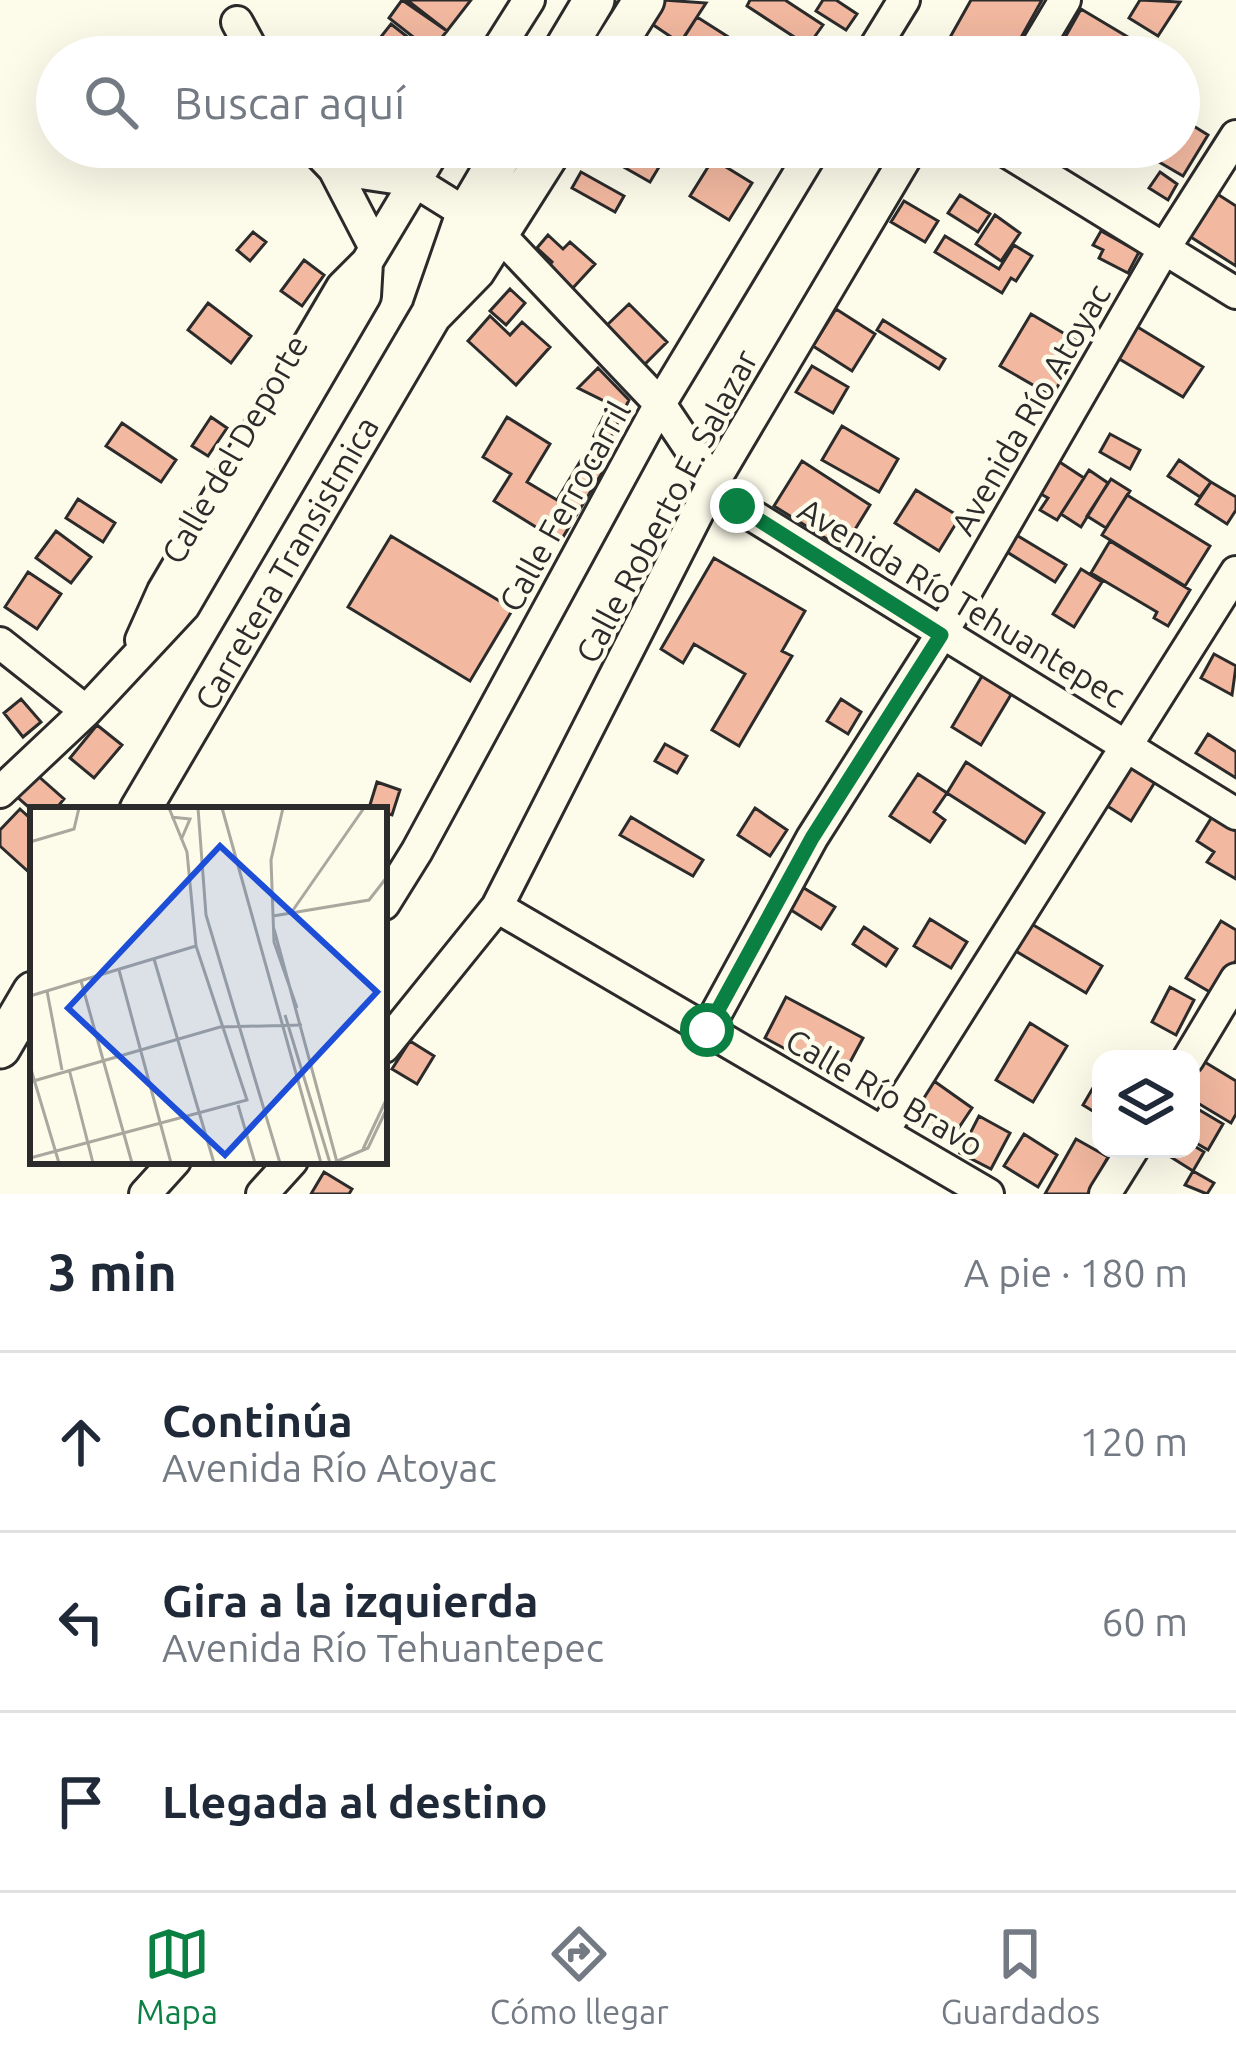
<!DOCTYPE html>
<html lang="es">
<meta charset="utf-8">
<style>
body{margin:0;font-family:Ubuntu,sans-serif;background:#f6f6f7;color:#1f2937}
.controls{position:absolute;right:36px;bottom:36px;display:grid;overflow:hidden;border-radius:24px;box-shadow:0 12px 48px #0002}
.controls button{width:108px;height:108px;display:grid;place-items:center;padding:0;border:0;border-bottom:3px solid #e0e1e3;background:#fff;color:#1f2937;font:60px sans-serif}
.stop{position:absolute;width:36px;height:36px;margin:-27px;border:9px solid #0b8043;border-radius:50%;background:#fff}
.stop.end{background:#0b8043;border-color:#fff;box-shadow:0 3px 12px #0008}
.list{margin:0;padding:0;list-style:none}
h2{display:flex;justify-content:space-between;align-items:center;height:156px;margin:0;padding:0 48px;font-size:51px}
h2 small{font-size:39px;font-weight:400;color:#747a83}
.list li{display:grid;grid-template-columns:78px 1fr auto;gap:36px;align-items:center;box-sizing:border-box;height:180px;padding:0 48px;border-top:3px solid #e0e1e3}
.list b{display:block;font-size:45px;white-space:nowrap}
.list p{margin:0;font-size:39px;white-space:nowrap;color:#747a83}
.list em{font-size:39px;font-style:normal;color:#747a83}
.icon{flex:none;width:66px;height:66px;fill:none;stroke:currentColor;stroke-width:2;stroke-linecap:round;stroke-linejoin:round}
.map{position:relative;flex:none;width:1236px;height:1194px;overflow:hidden}
.search{position:absolute;background:#fff;box-shadow:0 12px 48px #0002;left:36px;right:36px;top:36px;height:132px;display:flex;align-items:center;gap:30px;box-sizing:border-box;padding:0 42px;border-radius:66px;color:#747a83;font-size:45px}
.sheet{height:696px;background:#fff}
nav{display:flex;justify-content:space-around;align-items:center;box-sizing:border-box;height:168px;border-top:3px solid #e0e1e3;background:#fff;font-size:33px;color:#747a83}
nav a{display:grid;justify-items:center;gap:6px}
nav .on{color:#0b8043}
.map>svg:first-child{display:block}
.building{fill:#f2b8a0;stroke:#2b2b2b;stroke-width:3}
.lines{fill:none;stroke-linecap:round;stroke-linejoin:round}
.minor-casing{stroke:#2b2b2b;stroke-width:36}
.major-casing{stroke:#2b2b2b;stroke-width:45}
.minor{stroke:#fdfbea;stroke-width:30}
.major{stroke:#fdfbea;stroke-width:39}
.route{stroke:#0b8043;stroke-width:15}
.labels{text-anchor:middle;dominant-baseline:central;stroke-width:9;stroke-linejoin:round;paint-order:stroke}
.street-label{font-size:33px;fill:#2b2b2b;stroke:#fdfbea}
.inset-road{fill:none;stroke:#a9a89e;stroke-width:3}
.view{fill:#1d4ed8;fill-opacity:0.15;stroke:#1d4ed8;stroke-width:6}
.inset-edge{fill:none;stroke:#2b2b2b;stroke-width:6}
</style>
<div class="map">
<svg width="1236" height="1194" viewBox="0 0 1236 1194">
<rect width="100%" height="100%" fill="#fdfbea"/>
<path class="building" d="M402,0L447,31L431,51L389,18Z
M407,0H471L447,31Z
M663,0L706,3L680,43L649,22Z
M750,0H785L823,25L808,46L747,6Z
M823,0H836L857,14L846,30L816,11Z
M971,0H1042L1010,57H939Z
M1140,0L1180,2L1158,36L1129,18Z
M1081,9L1153,52L1150,57H1090L1063,41Z
M697,17L730,38L718,57H710L683,39Z
M391,24L433,57H365Z
M1179,117L1208,135L1183,176L1147,155L1152,147H1179Z
M620,147H671L650,182L613,161Z
M713,159L752,183L729,220L690,196Z
M581,172L624,196L615,212L572,188Z
M1160,172L1177,184L1168,200L1149,188Z
M1208,188L1236,206V266L1183,232Z
M960,195L990,214L978,232L948,213Z
M904,201L938,221L925,242L891,222Z
M995,215L1020,233L1001,261L976,244Z
M1101,231L1139,252L1128,273L1099,258L1103,250L1093,245Z
M253,232L266,242L250,261L237,250Z
M548,235L563,249L570,242L595,264L572,289L548,267L552,262L537,248Z
M945,236L999,269L1014,245L1032,256L1016,281L1011,278L1002,293L935,252Z
M304,260L324,275L302,306L281,291Z
M510,289L525,303L506,325L490,311Z
M208,303L251,336L231,363L188,330Z
M629,304L667,342L643,366L605,327Z
M836,309L875,334L852,371L813,346Z
M1031,314L1082,344L1052,396L1000,366Z
M490,316L510,335L522,322L550,347L516,385L468,341Z
M883,320L945,359L939,369L877,330Z
M1131,323L1203,367L1183,397L1111,354Z
M812,366L848,387L833,413L796,392Z
M598,368L629,400L608,443L594,436L610,404L578,388Z
M211,417L227,428L208,456L192,446Z
M507,417L550,444L527,482L557,500L584,455L605,468L560,542L494,501L511,474L483,457Z
M122,423L176,460L161,482L106,446Z
M842,426L898,459L879,492L822,460Z
M1110,434L1140,450L1130,469L1100,452Z
M1052,457L1084,478L1057,520L1040,510L1048,498L1032,489Z
M1179,460L1211,482L1200,497L1168,476Z
M802,461L870,505L843,549L774,506Z
M1089,470L1108,483L1081,527L1061,514Z
M1111,479L1130,491L1106,528L1087,516Z
M1211,482L1236,497V510L1227,524L1196,504Z
M916,490L960,517L939,551L895,523Z
M1127,495L1210,546L1185,586L1102,535Z
M78,499L115,523L103,542L66,518Z
M56,531L91,557L71,583L36,558Z
M1010,531L1066,565L1055,582L999,547Z
M391,536L513,609L470,681L348,607Z
M1110,541L1190,590L1168,626L1154,618L1157,612L1091,573Z
M714,558L805,611L782,651L792,656L739,746L712,730L745,674L694,644L683,663L661,649Z
M1081,569L1102,582L1074,627L1053,614Z
M28,572L61,594L37,629L5,607Z
M1214,654L1236,666L1232,695L1201,678Z
M982,676L1012,693L981,745L952,727Z
M21,699L41,722L23,737L4,713Z
M841,699L861,712L848,734L827,721Z
M97,725L122,745L94,778L70,758Z
M1208,734L1236,752V778L1196,753Z
M665,744L687,756L677,773L655,761Z
M966,762L1044,813L1025,843L947,793Z
M1125,763L1155,782L1131,821L1101,802Z
M918,774L947,793L934,812L945,820L930,842L890,816Z
M37,775L64,799L55,810L33,811L17,797Z
M377,782L400,790L392,815L369,808Z
M755,808L787,830L770,856L738,835Z
M20,809L33,821L32,875L0,846V830Z
M1215,812L1234,824L1232,828L1236,831V879L1207,862L1214,852L1197,841Z
M631,817L703,860L693,876L620,835Z
M794,882L835,907L821,929L780,903Z
M930,919L967,942L951,968L914,946Z
M1221,921L1236,930V960L1215,995L1186,978Z
M1030,923L1102,966L1086,993L1014,950Z
M864,927L897,949L886,966L853,944Z
M1170,987L1194,1000L1176,1035L1152,1022Z
M786,997L863,1038L841,1079L765,1038Z
M1030,1023L1067,1046L1033,1102L996,1080Z
M410,1041L434,1056L417,1084L392,1069Z
M1203,1061L1236,1081V1114L1231,1123L1191,1099V1081Z
M1101,1074V1116L1083,1105Z
M934,1081L972,1108L950,1141L911,1115Z
M1191,1105L1223,1124L1208,1150L1191,1140Z
M979,1116L1010,1133L991,1169L960,1153Z
M1024,1134L1057,1155L1038,1187L1004,1166Z
M1076,1139L1108,1157L1088,1194H1045Z
M1191,1144L1204,1152L1193,1171L1158,1149H1191Z
M1193,1171L1214,1183L1207,1194L1185,1185Z
M324,1172L352,1189L349,1194H311Z"/>
<g class="lines">
<g class="minor-casing">
<path id="minor" d="M237,22L256,57
M493,57L529,0
M869,57L904,0
M1031,57L1065,0
M313,147L334,169L375,248
M999,147L1236,293
M334,169L414,181L499,234L660,404L713,483L737,506L1236,814
M141,640L163,591L342,287L367,262L436,147
M0,643L86,711
M0,792L86,711L184,606L365,296L367,262
M384,904L417,851L660,404L815,147
M497,907L988,1194
M707,1030L812,838L941,635L1164,249L1236,136
M384,1047L497,907L713,483L912,147
M1188,1059L1236,979
M883,1132L1236,572
M145,1194L175,1161
M262,1194L292,1161
M1105,1194L1133,1149"/>
</g>
<g class="major-casing">
<path id="major" d="M560,57L594,0
M608,57L644,0
M433,310L466,215L506,147
M140,810L431,315L475,270L553,147
M0,1048L33,992"/>
</g>
<use href="#minor" class="minor"/>
<use href="#major" class="major"/>
</g>
<g class="lines">
<path class="route" d="M707,1030L812,838L941,635L737,506"/>
</g>
<g class="labels">
<g class="street-label">
<text transform="translate(1030 409) rotate(-60)">Avenida Río Atoyac</text>
<text transform="translate(234 449) rotate(-60)">Calle del Deporte</text>
<text transform="translate(564 506) rotate(-61)">Calle Ferrocarril</text>
<text transform="translate(666 506) rotate(-62)">Calle Roberto E. Salazar</text>
<text transform="translate(286 563) rotate(-60)">Carretera Transistmica</text>
<text transform="translate(962 602) rotate(31)">Avenida Río Tehuantepec</text>
<text transform="translate(885 1092) rotate(30)">Calle Río Bravo</text>
</g>
</g>
<g transform="translate(30 807)">
<rect width="357" height="357" fill="#fdfbea"/>
<path class="inset-road" d="M168,1L176,108L250,356M192,1L291,356M253,1L241,53L244,135L267,201M141,10L160,12L151,33M0,35L44,22L49,1M261,106L334,1M243,109L339,93L357,70M244,122L307,355M124,152L184,356M89,163L141,356M51,174L102,356M17,184L32,263M0,189L166,139M255,208L300,356M0,259L29,356M39,262L63,356M0,275L190,220L272,218M208,298L225,356M333,342L357,291M0,351L217,293L166,139L157,45L139,1M305,355L338,341L357,301"/>
<path class="view" d="M190,39L347,185L195,348L38,201Z"/>
<rect width="357" height="357" class="inset-edge"/>
</g>
</svg>
<div class="controls">
<button><svg class="icon" aria-label="layers" viewBox="0 0 24 24"><path d="M12 4l9 5-9 5-9-5zM3 14l9 5 9-5"/></svg></button>
</div>
<div class="stop" style="left:707px;top:1030px"></div>
<div class="stop end" style="left:737px;top:506px"></div>
<div class="search"><svg class="icon" aria-label="search" viewBox="0 0 24 24"><circle cx="10" cy="10" r="6"/><path d="M15 15l6 6"/></svg>Buscar aquí</div>
</div>
<section class="sheet">
<h2>3 min<small>A pie · 180 m</small></h2>
<ul class="list">
<li><svg class="icon" aria-label="ahead" viewBox="0 0 24 24"><path d="M12 20V5M6 11l6-6 6 6"/></svg><div><b>Continúa</b><p>Avenida Río Atoyac</p></div><em>120 m</em></li>
<li><svg class="icon" aria-label="left" viewBox="0 0 24 24"><path d="M17 20v-9H6M10 6l-5 5 5 5"/></svg><div><b>Gira a la izquierda</b><p>Avenida Río Tehuantepec</p></div><em>60 m</em></li>
<li><svg class="icon" aria-label="arrive" viewBox="0 0 24 24"><path d="M6 21V4h12l-3 4 3 4H6"/></svg><div><b>Llegada al destino</b></div></li>
</ul>
</section>
<nav>
<a class="on"><svg class="icon" aria-label="map" viewBox="0 0 24 24"><path d="M3 6l6-2 6 2 6-2v14l-6 2-6-2-6 2zM9 4v14M15 6v14"/></svg>Mapa</a>
<a><svg class="icon" aria-label="directions" viewBox="0 0 24 24"><path d="M12 3l9 9-9 9-9-9zM9 14v-3h6M13 9l2 2-2 2"/></svg>Cómo llegar</a>
<a><svg class="icon" aria-label="saved" viewBox="0 0 24 24"><path d="M7 4h10v16l-5-4-5 4z"/></svg>Guardados</a>
</nav>
